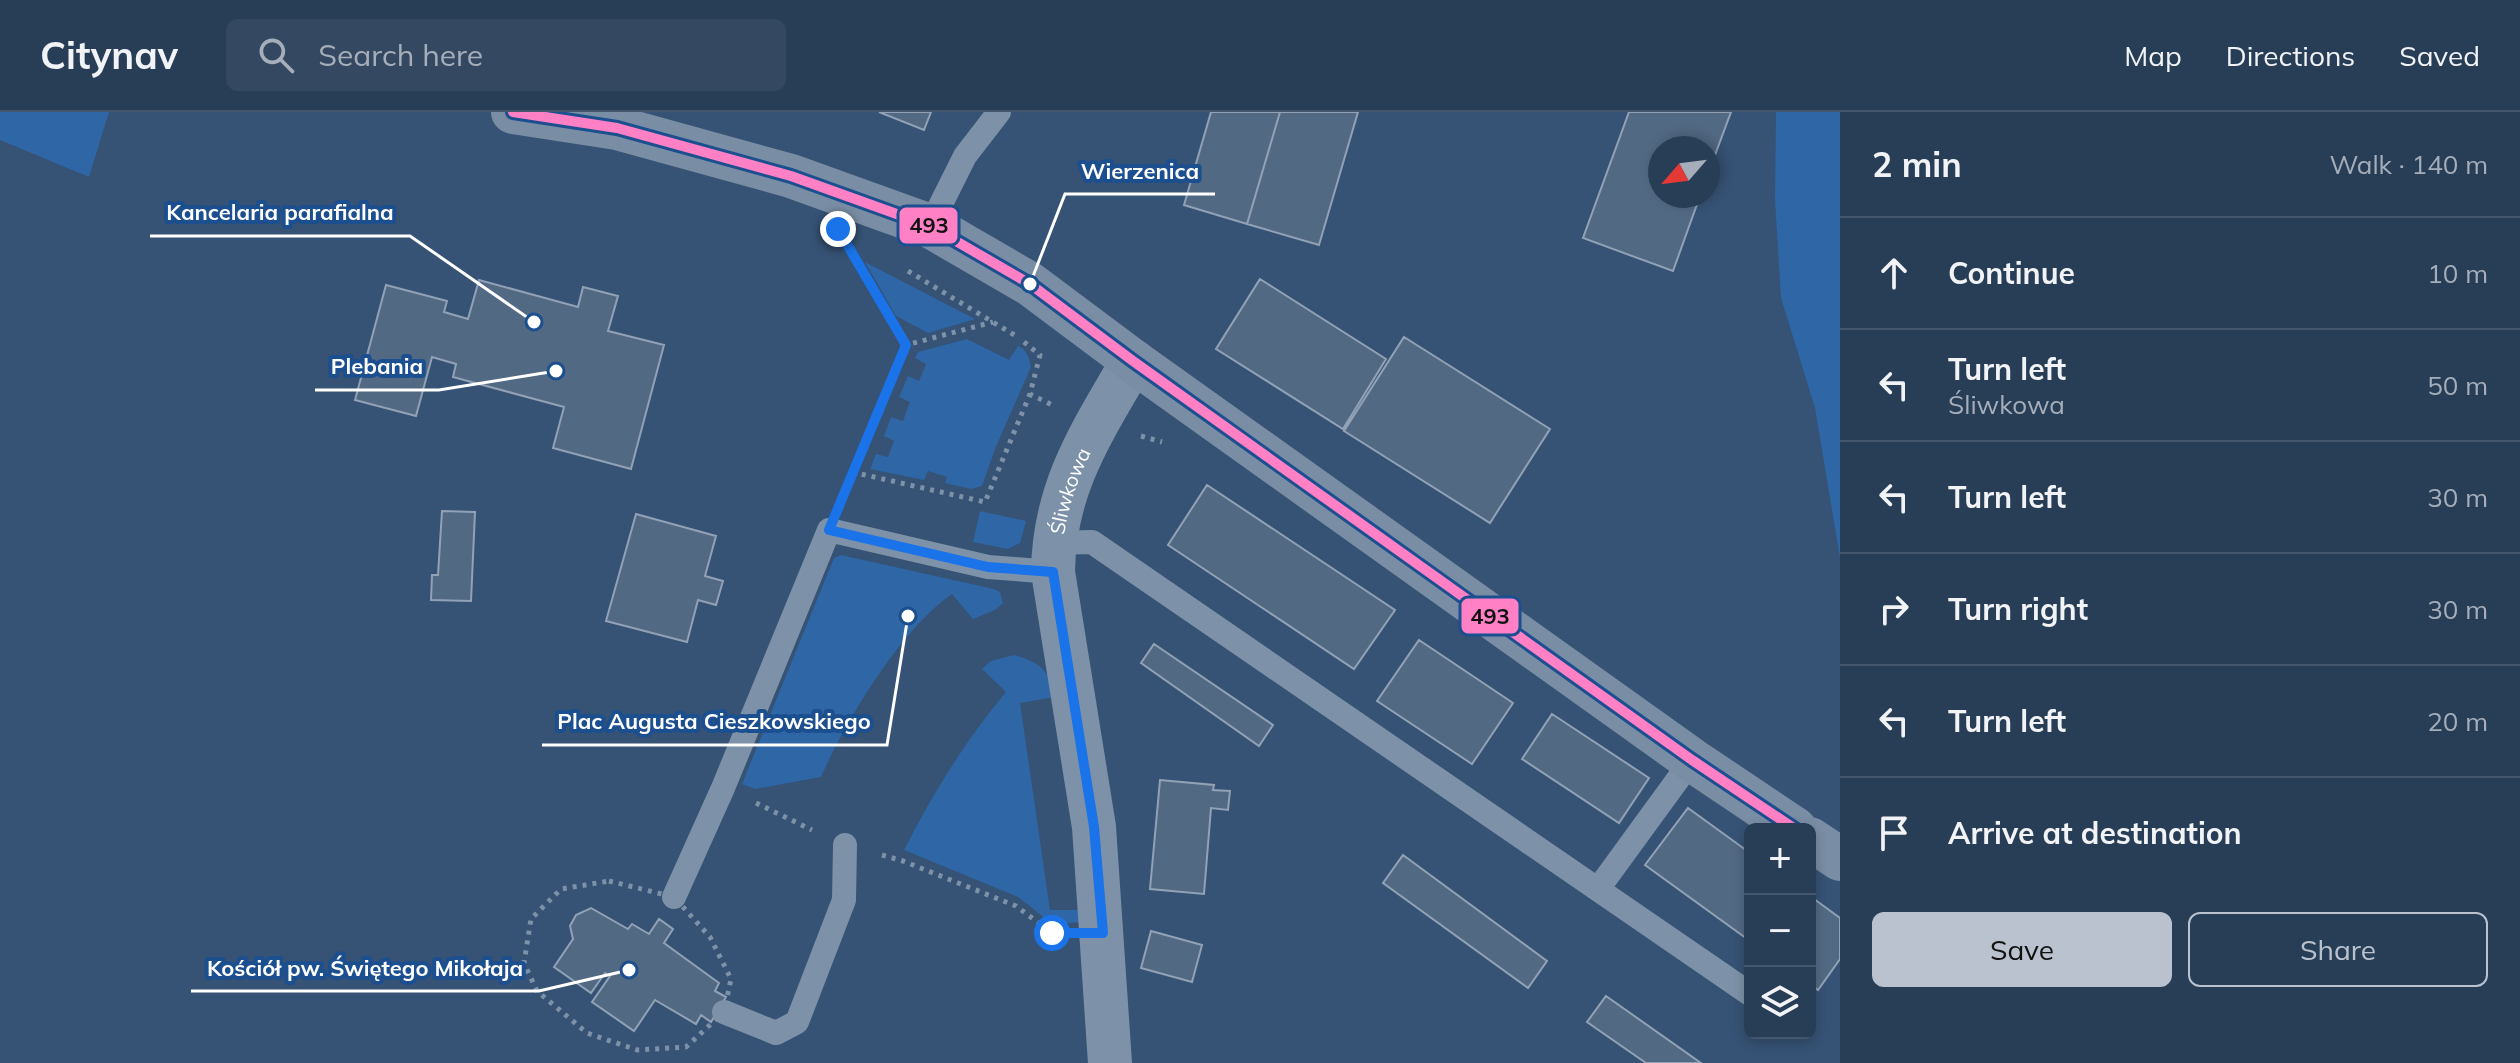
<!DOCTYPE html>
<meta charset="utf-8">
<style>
body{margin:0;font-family:Mulish,sans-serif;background:#344961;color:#f1f3f6}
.controls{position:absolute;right:24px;bottom:24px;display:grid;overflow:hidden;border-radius:12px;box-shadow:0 4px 12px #0003}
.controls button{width:72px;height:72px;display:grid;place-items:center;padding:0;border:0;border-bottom:2px solid #44576d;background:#283e57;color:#f1f3f6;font:40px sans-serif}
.compass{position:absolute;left:1648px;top:24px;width:72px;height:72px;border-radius:50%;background:#283e57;box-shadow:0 4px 12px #0003;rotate:242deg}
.stop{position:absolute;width:24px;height:24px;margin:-18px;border:6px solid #1a73e8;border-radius:50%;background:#fff}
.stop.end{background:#1a73e8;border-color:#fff;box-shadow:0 2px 8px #0008}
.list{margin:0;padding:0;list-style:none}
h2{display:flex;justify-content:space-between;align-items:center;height:104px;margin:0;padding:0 32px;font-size:34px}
h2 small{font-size:26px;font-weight:400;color:#a5aeba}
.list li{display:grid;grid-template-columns:52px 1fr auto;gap:24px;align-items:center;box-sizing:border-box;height:112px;padding:0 32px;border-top:2px solid #44576d}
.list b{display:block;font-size:30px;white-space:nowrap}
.list p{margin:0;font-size:26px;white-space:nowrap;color:#a5aeba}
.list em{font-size:26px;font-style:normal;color:#a5aeba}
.actions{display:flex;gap:16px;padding:24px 32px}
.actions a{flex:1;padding:18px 0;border:2px solid #b9c2ce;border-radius:12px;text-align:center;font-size:28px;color:#b9c2ce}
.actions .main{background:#b9c2ce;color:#111}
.icon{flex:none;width:44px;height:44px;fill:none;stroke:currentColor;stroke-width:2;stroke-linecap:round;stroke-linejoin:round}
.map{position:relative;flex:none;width:1840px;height:951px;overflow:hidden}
header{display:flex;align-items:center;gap:48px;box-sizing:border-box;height:112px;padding:0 40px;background:#283e57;border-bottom:2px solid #44576d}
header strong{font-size:38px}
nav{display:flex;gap:44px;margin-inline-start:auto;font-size:28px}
.search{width:560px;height:72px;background:#344961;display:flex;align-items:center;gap:20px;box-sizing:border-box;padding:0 28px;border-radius:12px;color:#a5aeba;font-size:30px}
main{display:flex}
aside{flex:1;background:#283e57}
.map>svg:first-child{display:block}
.green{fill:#2f66a5}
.building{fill:#526984;stroke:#92a2b6;stroke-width:2}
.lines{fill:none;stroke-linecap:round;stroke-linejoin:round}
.path{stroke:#7d92a8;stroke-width:5;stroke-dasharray:4 6;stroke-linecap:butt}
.lane{stroke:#7d92a8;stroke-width:24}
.street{stroke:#7d92a8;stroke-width:44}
.secondary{stroke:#798da4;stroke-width:44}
.bus-1-casing{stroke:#1b4f8f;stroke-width:16}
.bus-1{stroke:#ff80c5;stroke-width:10}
.route{stroke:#1a73e8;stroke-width:10}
.labels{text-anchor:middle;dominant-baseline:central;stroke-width:8;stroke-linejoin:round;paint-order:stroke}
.street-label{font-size:20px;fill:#fff;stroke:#1b4f8f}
.leader{fill:none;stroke:#fff;stroke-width:3}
.callout-dot{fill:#fff;stroke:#1b4f8f;stroke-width:3}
.callout-label{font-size:22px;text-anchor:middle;font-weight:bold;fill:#fff;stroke:#1b4f8f;stroke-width:8;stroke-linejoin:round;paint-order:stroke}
.line-badge{stroke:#1b4f8f;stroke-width:3}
.pale-badge-label{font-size:22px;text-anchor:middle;font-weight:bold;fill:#111}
</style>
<header>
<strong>Citynav</strong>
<div class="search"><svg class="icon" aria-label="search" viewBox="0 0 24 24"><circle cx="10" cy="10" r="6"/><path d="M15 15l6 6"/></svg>Search here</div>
<nav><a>Map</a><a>Directions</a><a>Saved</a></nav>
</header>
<main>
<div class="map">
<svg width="1840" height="951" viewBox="0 0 1840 951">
<rect width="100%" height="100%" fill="#365274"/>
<path class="green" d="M0,0H109L89,65L0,28Z
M1776,0H1840V446L1815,296L1781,186L1775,88Z
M865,150L975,207L928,221L896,204Z
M967,227L1009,248L1018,234C1027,238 1029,245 1031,255L995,337L982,374L971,377L945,371L947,365L928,359L924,368L870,357L876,342L888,345L894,329L884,324L891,305L903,309L910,290L899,285L908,264L919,269L926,252L915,246L918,240Z
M980,399L1026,409L1020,431L1008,437L973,430Z
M841,443L994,477L1000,480L1003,491L995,498L973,507L952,482C900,518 847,607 821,665L755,677L742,672L834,446Z
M1014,543C1042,551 1048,558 1055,585L1020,591L1050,798H1083L1084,810L1052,812L1018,785L904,738C933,681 965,629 1006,580L982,557L991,549Z"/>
<path class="building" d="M879,0H931L924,18Z
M1211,0H1280L1247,112L1184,93Z
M1280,0H1358L1319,133L1247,112Z
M1629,0H1731L1708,62V36H1660V84H1700L1673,159L1583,126Z
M1260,167L1386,247L1343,317L1216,237Z
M479,168L578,195L583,175L618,184L608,219L664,233L631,357L553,336L564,295L453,265L456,252L432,245L416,304L355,288L386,173L447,189L444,200L468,207Z
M1404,225L1550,317L1490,411L1344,319Z
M1207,373L1395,498L1354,557L1168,433Z
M442,399L475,400L471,489L431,488L432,463H438Z
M636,402L716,424L705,464L723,469L716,493L698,488L687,530L606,509Z
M1419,528L1513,591L1472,652L1377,589Z
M1154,532L1273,613L1259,634L1141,551Z
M1552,602L1649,666L1619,711L1522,647Z
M1160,668L1214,673L1213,678L1230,679L1228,698L1211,696L1204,782L1150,777Z
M1688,696L1750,741V829L1645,753Z
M1403,743L1547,849L1528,876L1383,771Z
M1810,784L1840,806V847L1818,878L1810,872Z
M591,796L628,817L632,812L649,822L659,807L673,817L664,831L719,871L715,879L726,885L711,910L701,903L696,912L655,888L634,919L592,890L610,864L605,861L591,881L554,855L573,827L570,814L576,803Z
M1151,819L1202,833L1192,870L1141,856Z
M1606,884L1701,951H1646L1587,910Z"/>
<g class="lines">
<path class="path" d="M847,134L906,233
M908,159L1016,224
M1024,230L1040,243L1030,282L1056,295
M1141,324L1162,330
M852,360L985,390L1030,282
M843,383L906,233L993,210
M756,691L812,718
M882,743L903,749L1016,794L1052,821H1057
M609,769L674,785L710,825L731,867L724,900L686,935L637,938L587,921L537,879L524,851L531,807L561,777Z"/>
<path class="lane" d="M930,114L965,44L999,0
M1053,431L1092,430L1750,882
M1598,777L1692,648
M674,785L723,676L829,418L988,455L1053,460
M724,900L776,921L797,910L844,788L845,733"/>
<path class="street" id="s1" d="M1110,951L1094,715L1053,460C1054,375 1092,320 1133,249"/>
<path class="secondary" d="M513,0L617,16L791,64L930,114L1030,172L1133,249L1692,648L1795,717
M1810,727L1840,747"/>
<g class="bus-1-casing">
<path id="bus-1" d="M513,0L617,16L791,64L930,114L1030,172L1133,249L1692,648L1795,717"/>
</g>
<use href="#bus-1" class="bus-1"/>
</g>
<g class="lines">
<path class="route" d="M838,117L906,233L829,418L988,455L1053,460L1094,715L1103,821H1052"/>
</g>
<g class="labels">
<g class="street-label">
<text stroke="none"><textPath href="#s1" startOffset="578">Śliwkowa</textPath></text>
</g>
</g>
<path class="leader" d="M1030 172L1065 82H1215M534 210L410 124H150M556 259L439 278H315M908 504L887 633H542M629 858L539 879H191"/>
<g class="callout-dot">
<circle cx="1030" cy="172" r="8"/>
<circle cx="534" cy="210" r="8"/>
<circle cx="556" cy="259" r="8"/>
<circle cx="908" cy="504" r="8"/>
<circle cx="629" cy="858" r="8"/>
</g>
<g class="callout-label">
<text x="1140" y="67">Wierzenica</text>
<text x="280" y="108">Kancelaria parafialna</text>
<text x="377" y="262">Plebania</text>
<text x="714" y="617">Plac Augusta Cieszkowskiego</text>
<text x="365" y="864">Kościół pw. Świętego Mikołaja</text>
</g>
<g class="line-badge">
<rect x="898" y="94" width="61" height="39" rx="8" fill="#ff80c5"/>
<rect x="1460" y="485" width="60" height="38" rx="8" fill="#ff80c5"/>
</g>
<g class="pale-badge-label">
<text x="929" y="121">493</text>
<text x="1490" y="512">493</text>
</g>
</svg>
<div class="controls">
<button>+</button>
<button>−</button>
<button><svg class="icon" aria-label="layers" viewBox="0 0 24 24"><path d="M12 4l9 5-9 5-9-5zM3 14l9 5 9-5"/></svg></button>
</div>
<svg class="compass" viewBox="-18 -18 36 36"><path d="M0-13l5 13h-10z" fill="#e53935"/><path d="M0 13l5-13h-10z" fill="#a5aeba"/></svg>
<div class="stop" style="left:1052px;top:821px"></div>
<div class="stop end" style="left:838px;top:117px"></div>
</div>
<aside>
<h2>2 min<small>Walk · 140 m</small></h2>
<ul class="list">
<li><svg class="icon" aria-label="ahead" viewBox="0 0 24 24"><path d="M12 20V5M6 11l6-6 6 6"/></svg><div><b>Continue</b></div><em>10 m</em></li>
<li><svg class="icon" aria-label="left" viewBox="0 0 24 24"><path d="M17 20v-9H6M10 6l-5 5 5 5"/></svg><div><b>Turn left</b><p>Śliwkowa</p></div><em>50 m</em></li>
<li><svg class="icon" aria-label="left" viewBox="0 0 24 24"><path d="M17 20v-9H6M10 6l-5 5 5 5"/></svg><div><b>Turn left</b></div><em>30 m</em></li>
<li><svg class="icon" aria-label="right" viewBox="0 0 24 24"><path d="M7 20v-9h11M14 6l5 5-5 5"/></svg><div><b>Turn right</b></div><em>30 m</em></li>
<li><svg class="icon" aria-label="left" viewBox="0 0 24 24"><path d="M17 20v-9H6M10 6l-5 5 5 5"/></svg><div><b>Turn left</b></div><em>20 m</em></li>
<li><svg class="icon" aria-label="arrive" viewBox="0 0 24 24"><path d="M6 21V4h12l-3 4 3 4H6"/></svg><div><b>Arrive at destination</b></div></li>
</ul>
<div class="actions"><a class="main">Save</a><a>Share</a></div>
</aside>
</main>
